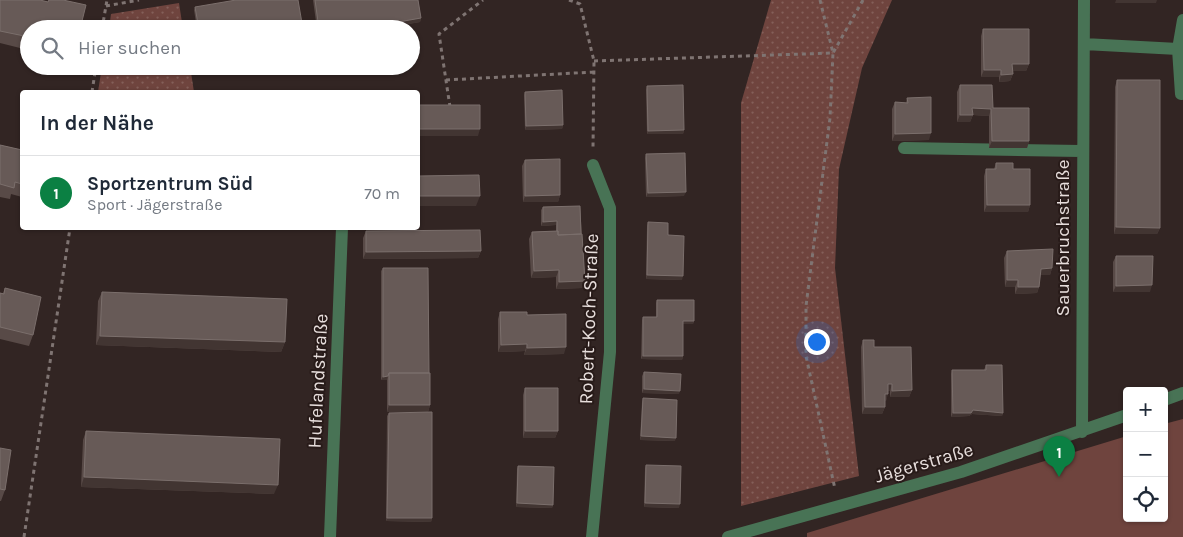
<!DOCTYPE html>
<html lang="de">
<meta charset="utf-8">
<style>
body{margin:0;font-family:Karla,sans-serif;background:#f2f2f3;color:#1f2937}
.controls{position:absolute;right:15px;bottom:15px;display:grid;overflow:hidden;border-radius:5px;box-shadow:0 1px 4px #0004}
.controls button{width:45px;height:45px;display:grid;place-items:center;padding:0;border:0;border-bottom:1px solid #e0e1e3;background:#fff;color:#1f2937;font:25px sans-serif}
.you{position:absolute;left:816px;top:341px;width:18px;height:18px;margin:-12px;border:4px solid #fff;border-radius:50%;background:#1a73e8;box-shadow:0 0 0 8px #1a73e833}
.badge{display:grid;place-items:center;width:32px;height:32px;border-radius:50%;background:#0b8043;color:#fff;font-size:16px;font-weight:700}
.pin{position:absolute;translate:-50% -41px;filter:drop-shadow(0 1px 2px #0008)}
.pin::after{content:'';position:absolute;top:26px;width:18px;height:15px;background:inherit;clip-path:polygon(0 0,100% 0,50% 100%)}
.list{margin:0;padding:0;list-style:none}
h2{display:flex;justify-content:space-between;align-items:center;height:65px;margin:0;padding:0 20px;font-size:21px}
h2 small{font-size:16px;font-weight:400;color:#747a83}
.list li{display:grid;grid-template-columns:32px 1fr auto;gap:15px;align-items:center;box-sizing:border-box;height:75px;padding:0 20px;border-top:1px solid #e0e1e3}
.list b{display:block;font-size:19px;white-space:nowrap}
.list p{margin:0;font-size:16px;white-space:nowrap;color:#747a83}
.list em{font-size:16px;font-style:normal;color:#747a83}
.icon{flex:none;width:28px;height:28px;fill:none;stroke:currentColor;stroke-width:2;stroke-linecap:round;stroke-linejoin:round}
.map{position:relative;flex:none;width:1183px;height:537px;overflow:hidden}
.search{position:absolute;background:#fff;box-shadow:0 1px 4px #0004;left:20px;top:20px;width:400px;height:55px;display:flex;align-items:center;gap:12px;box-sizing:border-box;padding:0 18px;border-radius:28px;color:#747a83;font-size:19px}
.panel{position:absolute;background:#fff;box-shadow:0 1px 4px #0004;left:20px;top:90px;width:400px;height:140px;border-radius:5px}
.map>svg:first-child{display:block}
.park{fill:url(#park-dots)}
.pitch{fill:#6f443e}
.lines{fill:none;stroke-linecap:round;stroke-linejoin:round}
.path{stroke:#7f7472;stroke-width:3;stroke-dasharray:4 4;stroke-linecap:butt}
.minor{stroke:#487355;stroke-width:12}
.wall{fill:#584a47}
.shaded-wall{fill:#423532}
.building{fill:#675a57;stroke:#7b6f6c}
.labels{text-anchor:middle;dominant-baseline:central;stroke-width:4;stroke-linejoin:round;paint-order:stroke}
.street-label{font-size:19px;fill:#e7dedc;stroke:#281b19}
</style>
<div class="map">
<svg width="1183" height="537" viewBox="0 0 1183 537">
<defs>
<pattern id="park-dots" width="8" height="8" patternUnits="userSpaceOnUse" patternTransform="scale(1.25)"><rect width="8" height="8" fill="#6f443e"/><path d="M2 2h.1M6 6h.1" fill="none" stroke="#845f59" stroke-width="1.8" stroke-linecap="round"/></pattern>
</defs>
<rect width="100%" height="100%" fill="#322523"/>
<path class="park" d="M771,0H892L862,68L839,169L835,268L859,476L741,506V103Z
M179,3L183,29H109L111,14Z
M102,66H190L194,92H98Z"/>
<path class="pitch" d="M1183,419V537H807V533L1127,436V518H1164V424Z"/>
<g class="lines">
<path class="path" d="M569,0L580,4L594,61L593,148
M820,0L833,53L830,118L806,306V356L835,489
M106,6L139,0
M102,29L107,0
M594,61L833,53L863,0
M446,80L594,72
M92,92L96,66
M450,107L439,34L483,0
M24,537L70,228"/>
<path class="minor" d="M1084,44L1178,49L1183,20
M1178,49L1181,94
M904,148L1081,151
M1164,400L1183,393
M1082,432L1084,0
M330,537L342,228
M592,537L610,352V208L593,165
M728,537L961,472L1127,415"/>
</g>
<path class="wall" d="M0,0L48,2V0H63L29,29V47L28,50L0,43Z
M313,0H418L421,18L420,22L379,29H317Z
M195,7L303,29H197L194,10Z
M983,29L1029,64L1026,71H1013V74L1010,81L999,82V77H981V36Z
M1117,80L1160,228L1157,234H1114L1115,87Z
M960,85L993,108L1029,141L1027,148H989V116L973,115L970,122H957V92Z
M647,86L684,130L683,134H647L646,90Z
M525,92L563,125L562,129L525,130L524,95Z
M907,98L929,140L892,141V109L895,102L906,103Z
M0,145L22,150V197L11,194L10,199L0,197Z
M646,154L684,196L646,197L645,158Z
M525,160L560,195L558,202H523L522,166Z
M996,163L1013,169L1030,205L1028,212H984V176L986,169H994Z
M580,206L585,281L582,288L556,289V277L531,278L529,239L532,232L556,231V225L541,226V210L543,207Z
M648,222L668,235L682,280L646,279L647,226Z
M366,231L481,251L478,258L363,259V238Z
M1007,251L1052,268L1050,275H1040L1039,287L1037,293L1015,294V287H1005L1004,258Z
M1116,256L1150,292H1113V262Z
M383,268L429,373L430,405L428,412H387V380H381V271Z
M5,288L33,335L29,346L0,339V293H3Z
M102,292L285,342L281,352L96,345L98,301Z
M657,300L694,321L693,324H683V356L682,360L641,359L642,320L643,317H656V303Z
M500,312L527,315L564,354L524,355L525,351L498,352V319Z
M863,340L912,390L909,397H890V391H888L886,401H885V407L882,414H862L861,347Z
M986,365L1003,413L1002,416L972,414L969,416L951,417V374L952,370H984Z
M644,372L679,394L642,393V376Z
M525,388L558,431L555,438H523V395Z
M643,398L675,441L640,440L642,402Z
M389,413L432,518L431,522L386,521L387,416Z
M86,431L274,494L81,487L83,440Z
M0,448L5,490L1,501H0Z
M646,465L679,508L644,507L645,468Z
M518,466L553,505L552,508L516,507L517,469Z"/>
<path class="shaded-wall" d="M1116,0H1157L1156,3H1115Z
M421,18L420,22L379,29H359Z
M1012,64H1029L1026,71H1010Z
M984,70H1001L999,77H981Z
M1013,74L1010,81L999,82L1001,75Z
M972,108L991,109L989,116L973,115L970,122H957L960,115Z
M563,125L562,129L525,130L526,126Z
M418,129H480L478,136H418Z
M684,130L683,134H647L648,131Z
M931,133L929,140L892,141L895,134Z
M992,141H1029L1027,148H989Z
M686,192L684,196L646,197L648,193Z
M560,195L558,202H523L525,196Z
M418,196H480L476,206H418Z
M987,205H1030L1028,212H984Z
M557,221L556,225L541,226L543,222Z
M1116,227L1160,228L1157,234H1114Z
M481,251L478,258L363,259L366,252Z
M1052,268L1050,275H1038L1041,269Z
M559,270L556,277L531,278L534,271Z
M647,275L683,276L682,280L646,279Z
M1007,280H1018L1015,287H1005Z
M585,281L582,288L556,289L559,282Z
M1152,285L1150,292H1113L1116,286Z
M1018,287H1039L1037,293L1015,294Z
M683,321H694L693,324H682Z
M100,336L285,342L281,352L96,345Z
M527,344L525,351L498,352L501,345Z
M566,347L564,354L524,355L527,348Z
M643,356H683L682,360L641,359Z
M388,376L387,380H381L383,377Z
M888,384H892L890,391H886Z
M644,389L680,391L679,394L642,393Z
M912,390L909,397H890L892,391Z
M885,394H888L886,401H882Z
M389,405H430L428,412H387Z
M865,407H885L882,414H862Z
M973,410L1003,413L1002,416L972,414L969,416L951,417L953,413Z
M525,431H558L555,438H523Z
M641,436L676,438L675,441L640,440Z
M84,477L278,485L274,494L81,487Z
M517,503L553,505L552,508L516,507Z
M645,503L680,504L679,508L644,507Z
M387,518H432L431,522L386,521Z"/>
<path class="building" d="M0,0H40L48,2L49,0H63L86,5L80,29H29V37L0,31Z
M236,0H298L303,29H199L195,7Z
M315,0H418L421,18L359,29H319Z
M983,29H1029V64H1012L1013,74L1001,75V70H984Z
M1117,80H1160V228L1116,227Z
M683,85L684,130L648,131L647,86Z
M960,85H992L993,108H1029V141H992L991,109L972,108L973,115H960Z
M562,90L563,125L526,126L525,92Z
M931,97V133L895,134V102L908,103L907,98Z
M418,105H480V129H418Z
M0,145L22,150V184L15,182L14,188L0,184Z
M685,153L686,192L648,193L646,154Z
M560,159V195L525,196V160Z
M996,163H1013V169H1030V205H987L986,169H996Z
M479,175L480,196H418V176Z
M580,206L581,234L558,235V231H557V221L543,222V207Z
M648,222L668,223V235L684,236L683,276L647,275Z
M480,230L481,251L366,252V231Z
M558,231V235L582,234L585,281L559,282V270L534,271L532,232Z
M1053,249L1052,268L1041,269L1039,287H1018V280H1007V251Z
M1116,256H1153L1152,285L1116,286Z
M383,268H428L429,373H389L388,376L383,377Z
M5,288L41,297L33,335L0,327V293L4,294Z
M102,292L287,299L285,342L100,336Z
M657,300H694V321H683V356H643V317H657Z
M500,312H527V315L566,314V347L527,348V344L501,345Z
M863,340H874V347H911L912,390L892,391V384H888V394H885V407H865Z
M986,365H1002L1003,413L973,410L971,413H953L952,370H986Z
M644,372L681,374L680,391L644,389Z
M389,373H430V405H389Z
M525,388H558V431H525Z
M643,398L677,400L676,438L641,436Z
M432,412V518H387L389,413Z
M86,431L280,439L278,485L84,477Z
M0,448L11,450L5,490L0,489Z
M646,465L681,466L680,504L645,503Z
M518,466L554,467L553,505L517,503Z"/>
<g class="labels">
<g class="street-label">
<text transform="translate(1063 238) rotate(-90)">Sauerbruchstraße</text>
<text transform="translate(589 319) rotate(-88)">Robert-Koch-Straße</text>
<text transform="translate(318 381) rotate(-87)">Hufelandstraße</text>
<text transform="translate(924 463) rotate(-16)">Jägerstraße</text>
</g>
</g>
</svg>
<div class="controls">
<button>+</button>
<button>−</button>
<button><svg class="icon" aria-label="locate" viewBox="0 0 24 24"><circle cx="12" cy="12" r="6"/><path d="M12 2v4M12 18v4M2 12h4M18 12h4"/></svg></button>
</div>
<div class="you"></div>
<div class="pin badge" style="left:1059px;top:477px">1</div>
<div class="search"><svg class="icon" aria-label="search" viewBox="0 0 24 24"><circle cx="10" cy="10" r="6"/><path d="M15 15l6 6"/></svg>Hier suchen</div>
<section class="panel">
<h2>In der Nähe<small></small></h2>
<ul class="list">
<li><span class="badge">1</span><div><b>Sportzentrum Süd</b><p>Sport · Jägerstraße</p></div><em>70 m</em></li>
</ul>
</section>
</div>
